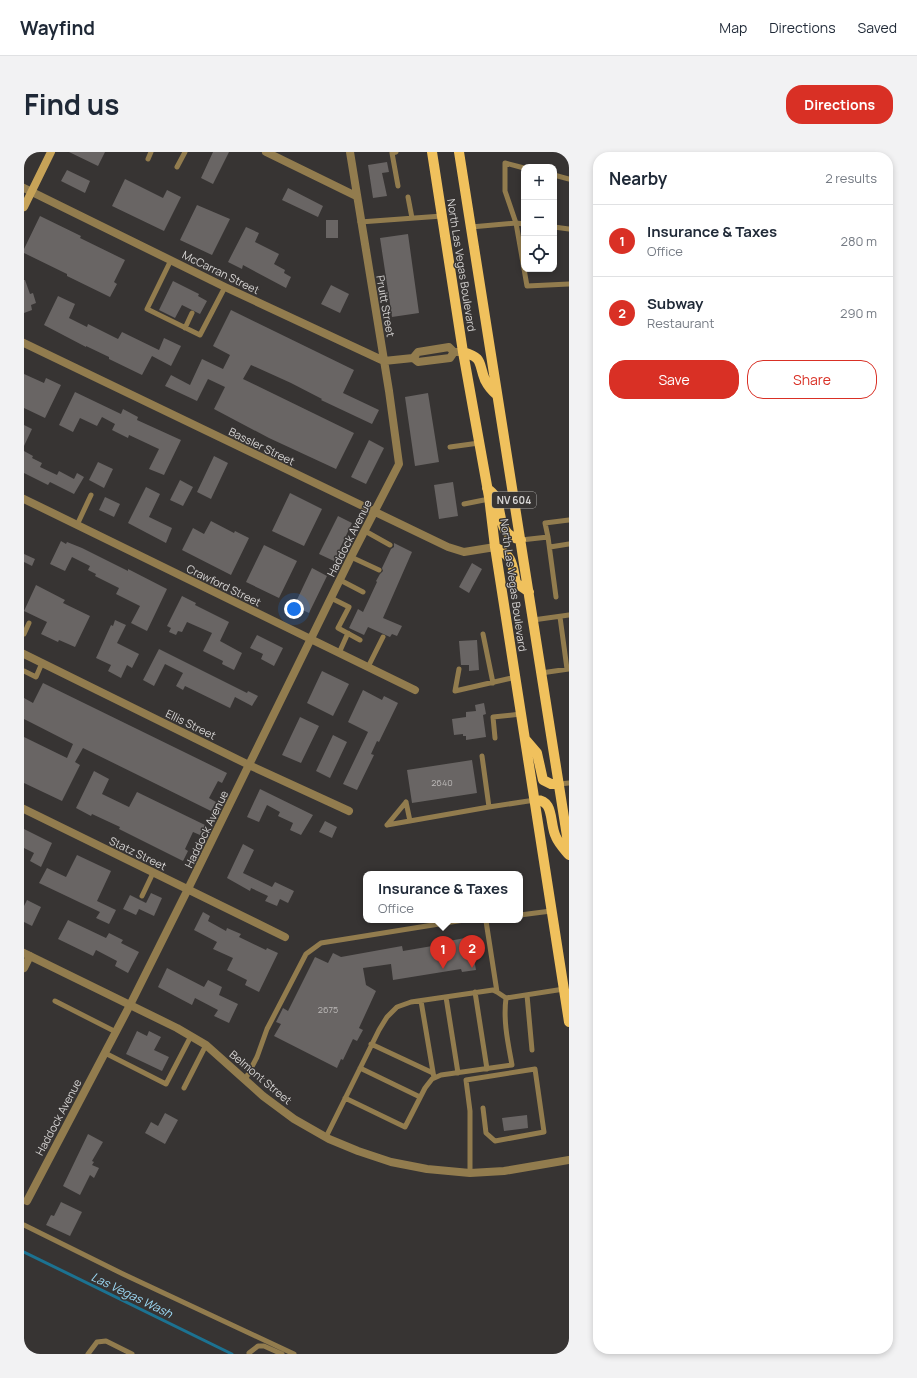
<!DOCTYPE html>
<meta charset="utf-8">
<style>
body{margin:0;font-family:Manrope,sans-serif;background:#f2f2f3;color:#1f2937}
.controls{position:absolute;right:12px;top:12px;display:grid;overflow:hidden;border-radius:8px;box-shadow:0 2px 6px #0003}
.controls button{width:36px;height:36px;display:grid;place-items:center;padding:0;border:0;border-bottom:1px solid #e0e1e3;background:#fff;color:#1f2937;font:20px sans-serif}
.you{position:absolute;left:270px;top:457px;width:14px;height:14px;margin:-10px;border:3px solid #fff;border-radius:50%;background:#1a73e8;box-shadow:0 0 0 6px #1a73e833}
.badge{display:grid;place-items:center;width:26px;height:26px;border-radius:50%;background:#d93025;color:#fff;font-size:13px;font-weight:700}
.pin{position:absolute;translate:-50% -33px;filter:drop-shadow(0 1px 2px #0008)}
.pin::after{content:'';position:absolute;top:21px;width:14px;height:12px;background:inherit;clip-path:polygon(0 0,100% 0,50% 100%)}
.popup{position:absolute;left:339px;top:719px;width:160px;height:52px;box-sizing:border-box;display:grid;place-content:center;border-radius:8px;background:#fff;filter:drop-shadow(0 1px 3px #0005);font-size:13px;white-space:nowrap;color:#747a83}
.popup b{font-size:15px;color:#1f2937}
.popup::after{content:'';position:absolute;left:50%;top:100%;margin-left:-8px;border:8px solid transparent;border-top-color:#fff}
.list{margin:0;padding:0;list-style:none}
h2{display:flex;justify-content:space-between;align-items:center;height:52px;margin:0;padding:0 16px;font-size:17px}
h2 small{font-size:13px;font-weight:400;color:#747a83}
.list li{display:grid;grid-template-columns:26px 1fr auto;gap:12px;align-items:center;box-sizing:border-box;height:72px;padding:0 16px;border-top:1px solid #e0e1e3}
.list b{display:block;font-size:15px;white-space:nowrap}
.list p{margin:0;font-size:13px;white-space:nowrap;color:#747a83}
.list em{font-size:13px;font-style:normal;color:#747a83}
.actions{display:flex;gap:8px;padding:12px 16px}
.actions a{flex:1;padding:9px 0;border:1px solid #d93025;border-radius:16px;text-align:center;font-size:14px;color:#d93025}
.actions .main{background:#d93025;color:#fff}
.icon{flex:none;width:22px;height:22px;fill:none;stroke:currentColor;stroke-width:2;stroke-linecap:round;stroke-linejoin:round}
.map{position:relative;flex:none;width:545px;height:1202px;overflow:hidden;border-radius:16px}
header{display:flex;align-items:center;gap:24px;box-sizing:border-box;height:56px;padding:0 20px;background:#fff;border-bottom:1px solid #e0e1e3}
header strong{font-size:19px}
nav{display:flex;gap:22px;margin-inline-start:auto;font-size:14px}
.intro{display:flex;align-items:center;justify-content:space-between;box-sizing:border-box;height:96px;padding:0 24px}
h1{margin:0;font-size:28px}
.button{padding:10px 18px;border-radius:16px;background:#d93025;color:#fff;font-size:14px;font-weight:700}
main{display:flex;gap:24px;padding:0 24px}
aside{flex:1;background:#fff;border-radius:16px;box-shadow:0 2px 6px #0003}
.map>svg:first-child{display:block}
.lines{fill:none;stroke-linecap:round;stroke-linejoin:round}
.stream{stroke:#1c7291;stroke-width:3}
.building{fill:#696564}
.service{stroke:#927c4e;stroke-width:5}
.minor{stroke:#927c4e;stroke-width:8}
.tertiary{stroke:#927c4e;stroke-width:8}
.secondary{stroke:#c7a358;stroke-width:8}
.primary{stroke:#f0c15d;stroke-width:10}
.labels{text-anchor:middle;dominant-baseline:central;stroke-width:3;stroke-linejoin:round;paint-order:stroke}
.number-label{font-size:9px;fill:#bbb8b7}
.shield{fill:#373433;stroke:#a6a4a3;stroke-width:1}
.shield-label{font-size:10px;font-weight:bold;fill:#d6d4d3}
.street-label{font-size:11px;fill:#d6d4d3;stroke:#373433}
.water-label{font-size:12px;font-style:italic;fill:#9bd8f4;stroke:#373433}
</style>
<header>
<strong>Wayfind</strong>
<nav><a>Map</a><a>Directions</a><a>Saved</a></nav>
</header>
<div class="intro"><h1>Find us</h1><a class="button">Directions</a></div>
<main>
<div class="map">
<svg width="545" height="1202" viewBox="0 0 545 1202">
<rect width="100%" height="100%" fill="#373433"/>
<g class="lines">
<path class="stream" d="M0,1100L208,1202"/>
</g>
<path class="building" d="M45,0H81L74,14Z
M189,0H205L189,32L177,26Z
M363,10L365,20L358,21L363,44L349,46L344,13Z
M43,18L66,29L61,41L37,29Z
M101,27L139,46L143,38L157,45L140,79L88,54Z
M264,36L299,54L294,65L258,48Z
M173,53L206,67L188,103L156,88Z
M16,64L57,84L56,86L101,108L90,130L93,132L86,145L43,124V122L0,101V97Z
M302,68H314V86H302Z
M222,75L235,81L231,90L255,102L250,112L261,118L260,121L267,125L262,136L219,113L218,117L204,110Z
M384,82L395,161L368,165L356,86Z
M0,128H1L6,142L9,141L12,151L7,153L8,158L0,161Z
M149,129L175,142L174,144L183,149L176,162L158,153L151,166L135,158Z
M307,133L325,142L316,161L297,152Z
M34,144L51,152L45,166L63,175L64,172L94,187L98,180L135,198L140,186L157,194L147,214L128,204L118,223L85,207V205L62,194V195L20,173Z
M207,158L330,218L319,241L355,258L348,272L297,248L298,247L267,231L227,213L219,227L330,281L312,317L245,286L190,257L201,235L184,227L173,249L141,234L147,223L166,233L178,207L199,217L206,203L189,194Z
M0,222L20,231L22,226L37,233L21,266L0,256Z
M51,240L97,262L99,257L114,265L113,268L157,288L140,323L125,317L135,297L105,283L104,286L88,278L91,272L78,265L73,274L56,266L49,280L35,273Z
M404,241L415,310L391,314L381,245Z
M0,273L8,277L0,294Z
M345,288L360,296L342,332L327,325Z
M0,299L9,304L8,306L18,311L16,315L33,323L35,319L50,327L53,321L60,325L50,342L26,330L24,333L0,321Z
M190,304L204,311L187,347L173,340Z
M74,310L89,317L80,336L65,328Z
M156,328L169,335L159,354L146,348Z
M429,330L434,364L415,367L410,333Z
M122,335L136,342L125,365L148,376L142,391L104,371Z
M266,341L298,357L280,394L248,379Z
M81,345L96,352L90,365L75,358Z
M314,364L328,371L310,409L295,402Z
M187,369L210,381L211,379L225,386L207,423L158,398L169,376L180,382Z
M37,389L42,392L43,390L58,396L104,419V417L143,437L123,479L107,471L116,454L92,442L95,436L71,424L72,422L64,418L66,414L48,405L41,419L26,412Z
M370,391L388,400L359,466L378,474L373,484L368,482L366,485L344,475L340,483L325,476L334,457L339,460L353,430L352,429L356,422L359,419L358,416L367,397L370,395Z
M240,393L273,409L255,446L222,430Z
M0,402L11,407L8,414L0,410Z
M448,411L458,417L445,441L435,435Z
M288,416L303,424L285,461L270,454Z
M12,433L41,448L39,451L66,464L51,495L35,488L34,490L17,482L23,470L0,459Z
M158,444L172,451L171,453L205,470L196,489L218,501L210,518L198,512L199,509L179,499L188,481L163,470L158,480L154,479L152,483L145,480L147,476L143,474Z
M91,468L102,473L93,491L115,502L108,516L103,513L97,526L84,519L87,513L72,506L87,473L89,474Z
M233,483L259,496L250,514L237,507L239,502L226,496Z
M453,488L455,518L445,519V513H437L435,489Z
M135,497L223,541L224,539L234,544L228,554L211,545L206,556L161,534L159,538L152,534L159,521L141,512L130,534L119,528Z
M298,519L325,532L309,564L283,551Z
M19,531L203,621L198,631L194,629L185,646L192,650L187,659L59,596L51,610L56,613L38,649L0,631V585L43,606L49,592L0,567V546L9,551Z
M339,538L358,548L360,544L374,551L355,590L353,589L347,602L350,603L333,638L319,632L344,580L324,570Z
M460,551L462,562L459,563L462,585L442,588V584H439V582L430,583L428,567L442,565V560L452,559L451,553Z
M276,565L295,574L277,611L258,603Z
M309,583L323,590L306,626L292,619Z
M448,608L453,641L388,651L383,618Z
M70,619L85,627L78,642L105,655L113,640L181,673L176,683L169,680L161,697L164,699L159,709L95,677L96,675L68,662L67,664L52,656Z
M236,637L289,663L277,683L266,678L269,671L254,664L256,660L243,653L235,670L223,665Z
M301,669L313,675L308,686L295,680Z
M0,677L28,691L17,715L6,709L10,701L0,696Z
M219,692L230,698L219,721L248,735L251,730L270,739L264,751L256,747L253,754L241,749L244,744L227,736L226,739L203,726Z
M53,703L87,719L73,749L92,758L85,772L72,766L76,760L15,731L23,716L42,725Z
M127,741L138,746L130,764L115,757L112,763L99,757L106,743L122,751Z
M3,748L17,755L8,774L0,770V754Z
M179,760L186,764L184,769L202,779L203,776L217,782L215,785L242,798L243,796L254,801L235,840L221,833L223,828L203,818L209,806L189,797L193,790L170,778Z
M44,768L82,786L85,781L99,788L97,791L115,800L104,821L91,814L93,809L72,798L69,804L34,787Z
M446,785L452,818L438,820L437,817L369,828L367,812L339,816L342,833L352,839L335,876L339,878L333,889L329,887L319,908L317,907L313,916L250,884L257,872L252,870L259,856L264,859L291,805L304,811L309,801L317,805L378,794L379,799L420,792V790Z
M143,816L180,835L184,828L198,835L195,843L214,852L205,871L190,864L194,858L171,846L168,853L134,835Z
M113,879L123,884L125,879L137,885L130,898L145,905L138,919L102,902Z
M141,961L154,968L141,992L121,981L127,970L134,974Z
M503,963L504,976L480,979L478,966Z
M64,982L79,990L68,1009L70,1010L68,1013L75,1016L70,1026L66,1023L56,1043L39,1034Z
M37,1050L58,1060L46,1084L22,1073L27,1063L30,1064Z"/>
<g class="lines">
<path class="service" d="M372,0L368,1L374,34
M124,7L127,0
M153,15L161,0
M530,23L545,27
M384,45L388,66
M336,70L418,64
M500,72L492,71L503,134L545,132
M447,75L492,71L481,39V11L500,16
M530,75L545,77
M147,108L123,157L176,183L201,135
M161,176L168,161
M426,295L455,291
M440,352L465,347
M53,373L67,343
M341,379L366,393
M524,385L521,371L545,368
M497,388L524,385L532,445
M526,395L545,392
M327,405L355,418
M316,428L339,440
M307,446L325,455L314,476L336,488
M536,465L543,517
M509,468L545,463
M0,482L5,471
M459,482L469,531
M315,501L324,481
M344,515L359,485
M435,517L431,539L492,525
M0,519L12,525L18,511
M517,521L545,517
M471,586L469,565L497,562
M535,632L545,631
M382,650L386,669
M465,655L511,648
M363,673L465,655L458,604
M363,673L382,650
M118,744L129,721
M496,763L527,759
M462,769L473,840L482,846L540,837
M451,840L463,917
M503,843L508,898
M422,845L434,921
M31,849L92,880
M397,849L410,926
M347,892L409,921
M81,901L142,932L167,884
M336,916L396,945
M221,928L233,905L243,877L282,802L297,791L440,768H467
M160,936L182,893
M321,946L381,975L401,936L408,927L417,923L488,913C484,891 479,869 482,846
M302,985L355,878L363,865L373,855L387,850L469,838L473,840
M446,1021V959L442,928L511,917L520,980L471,989L462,981L459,956
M0,1073L99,1122L270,1202
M225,1201L234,1194H240L258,1202
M64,1202L73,1190L82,1189L108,1202"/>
<path class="minor" d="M242,0L332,44
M0,36L201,135L360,209L389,206L394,200L425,195L430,200H439
M0,191L424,395L440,400L471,395
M389,206L394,210L426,206L430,200
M0,347L391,538
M0,502L225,613L325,659
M0,657L261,785
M0,816L6,804
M3,1049L106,853L164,737L327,405L375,312L365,239L326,0"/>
<path class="tertiary" d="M0,801L153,876L182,893L239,944L270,967L305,987L334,999L367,1010L403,1017L446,1021L480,1019L545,1008"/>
<path class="secondary" d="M0,55L27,0"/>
<path class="primary" d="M408,0L439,200L465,345L471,395L545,870
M435,0L545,697
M439,200C460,206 454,211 461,228C464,234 468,239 473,243
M463,336C466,339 471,342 472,346C479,364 473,382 497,388
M471,395C490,405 488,412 492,431L505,440
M501,587L513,601L519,628L527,632H535
M511,648C531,647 525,672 532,685C535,692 541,698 545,703"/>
</g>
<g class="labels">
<g class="number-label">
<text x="418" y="630">2640</text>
<text x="304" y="857">2675</text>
</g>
<rect class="shield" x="468" y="340" width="44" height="16" rx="3"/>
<g class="shield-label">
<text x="490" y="348">NV 604</text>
</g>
<g class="street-label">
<text transform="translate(438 113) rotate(81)">North Las Vegas Boulevard</text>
<text transform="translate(197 120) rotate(26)">McCarran Street</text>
<text transform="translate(362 154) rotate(80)">Pruitt Street</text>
<text transform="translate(238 294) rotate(26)">Bassler Street</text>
<text transform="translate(325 386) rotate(-63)">Haddock Avenue</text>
<text transform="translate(200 433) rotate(26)">Crawford Street</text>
<text transform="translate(490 433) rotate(82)">North Las Vegas Boulevard</text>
<text transform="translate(167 572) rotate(26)">Ellis Street</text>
<text transform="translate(182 677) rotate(-64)">Haddock Avenue</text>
<text transform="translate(114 701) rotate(26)">Statz Street</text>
<text transform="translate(237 925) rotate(40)">Belmont Street</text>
<text transform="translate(34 965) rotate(-62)">Haddock Avenue</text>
</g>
<g class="water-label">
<text transform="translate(108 1143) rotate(26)">Las Vegas Wash</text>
</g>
</g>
</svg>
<div class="controls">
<button>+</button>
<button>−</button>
<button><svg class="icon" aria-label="locate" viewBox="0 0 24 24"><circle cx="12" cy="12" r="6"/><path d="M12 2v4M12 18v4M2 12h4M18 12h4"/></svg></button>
</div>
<div class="you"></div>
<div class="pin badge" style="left:419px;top:817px">1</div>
<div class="popup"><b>Insurance &amp; Taxes</b>Office</div>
<div class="pin badge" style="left:448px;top:816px">2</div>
</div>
<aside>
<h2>Nearby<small>2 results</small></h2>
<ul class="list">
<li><span class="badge">1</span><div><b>Insurance &amp; Taxes</b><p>Office</p></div><em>280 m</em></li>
<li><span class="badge">2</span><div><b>Subway</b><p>Restaurant</p></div><em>290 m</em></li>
</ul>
<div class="actions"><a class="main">Save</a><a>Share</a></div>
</aside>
</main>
